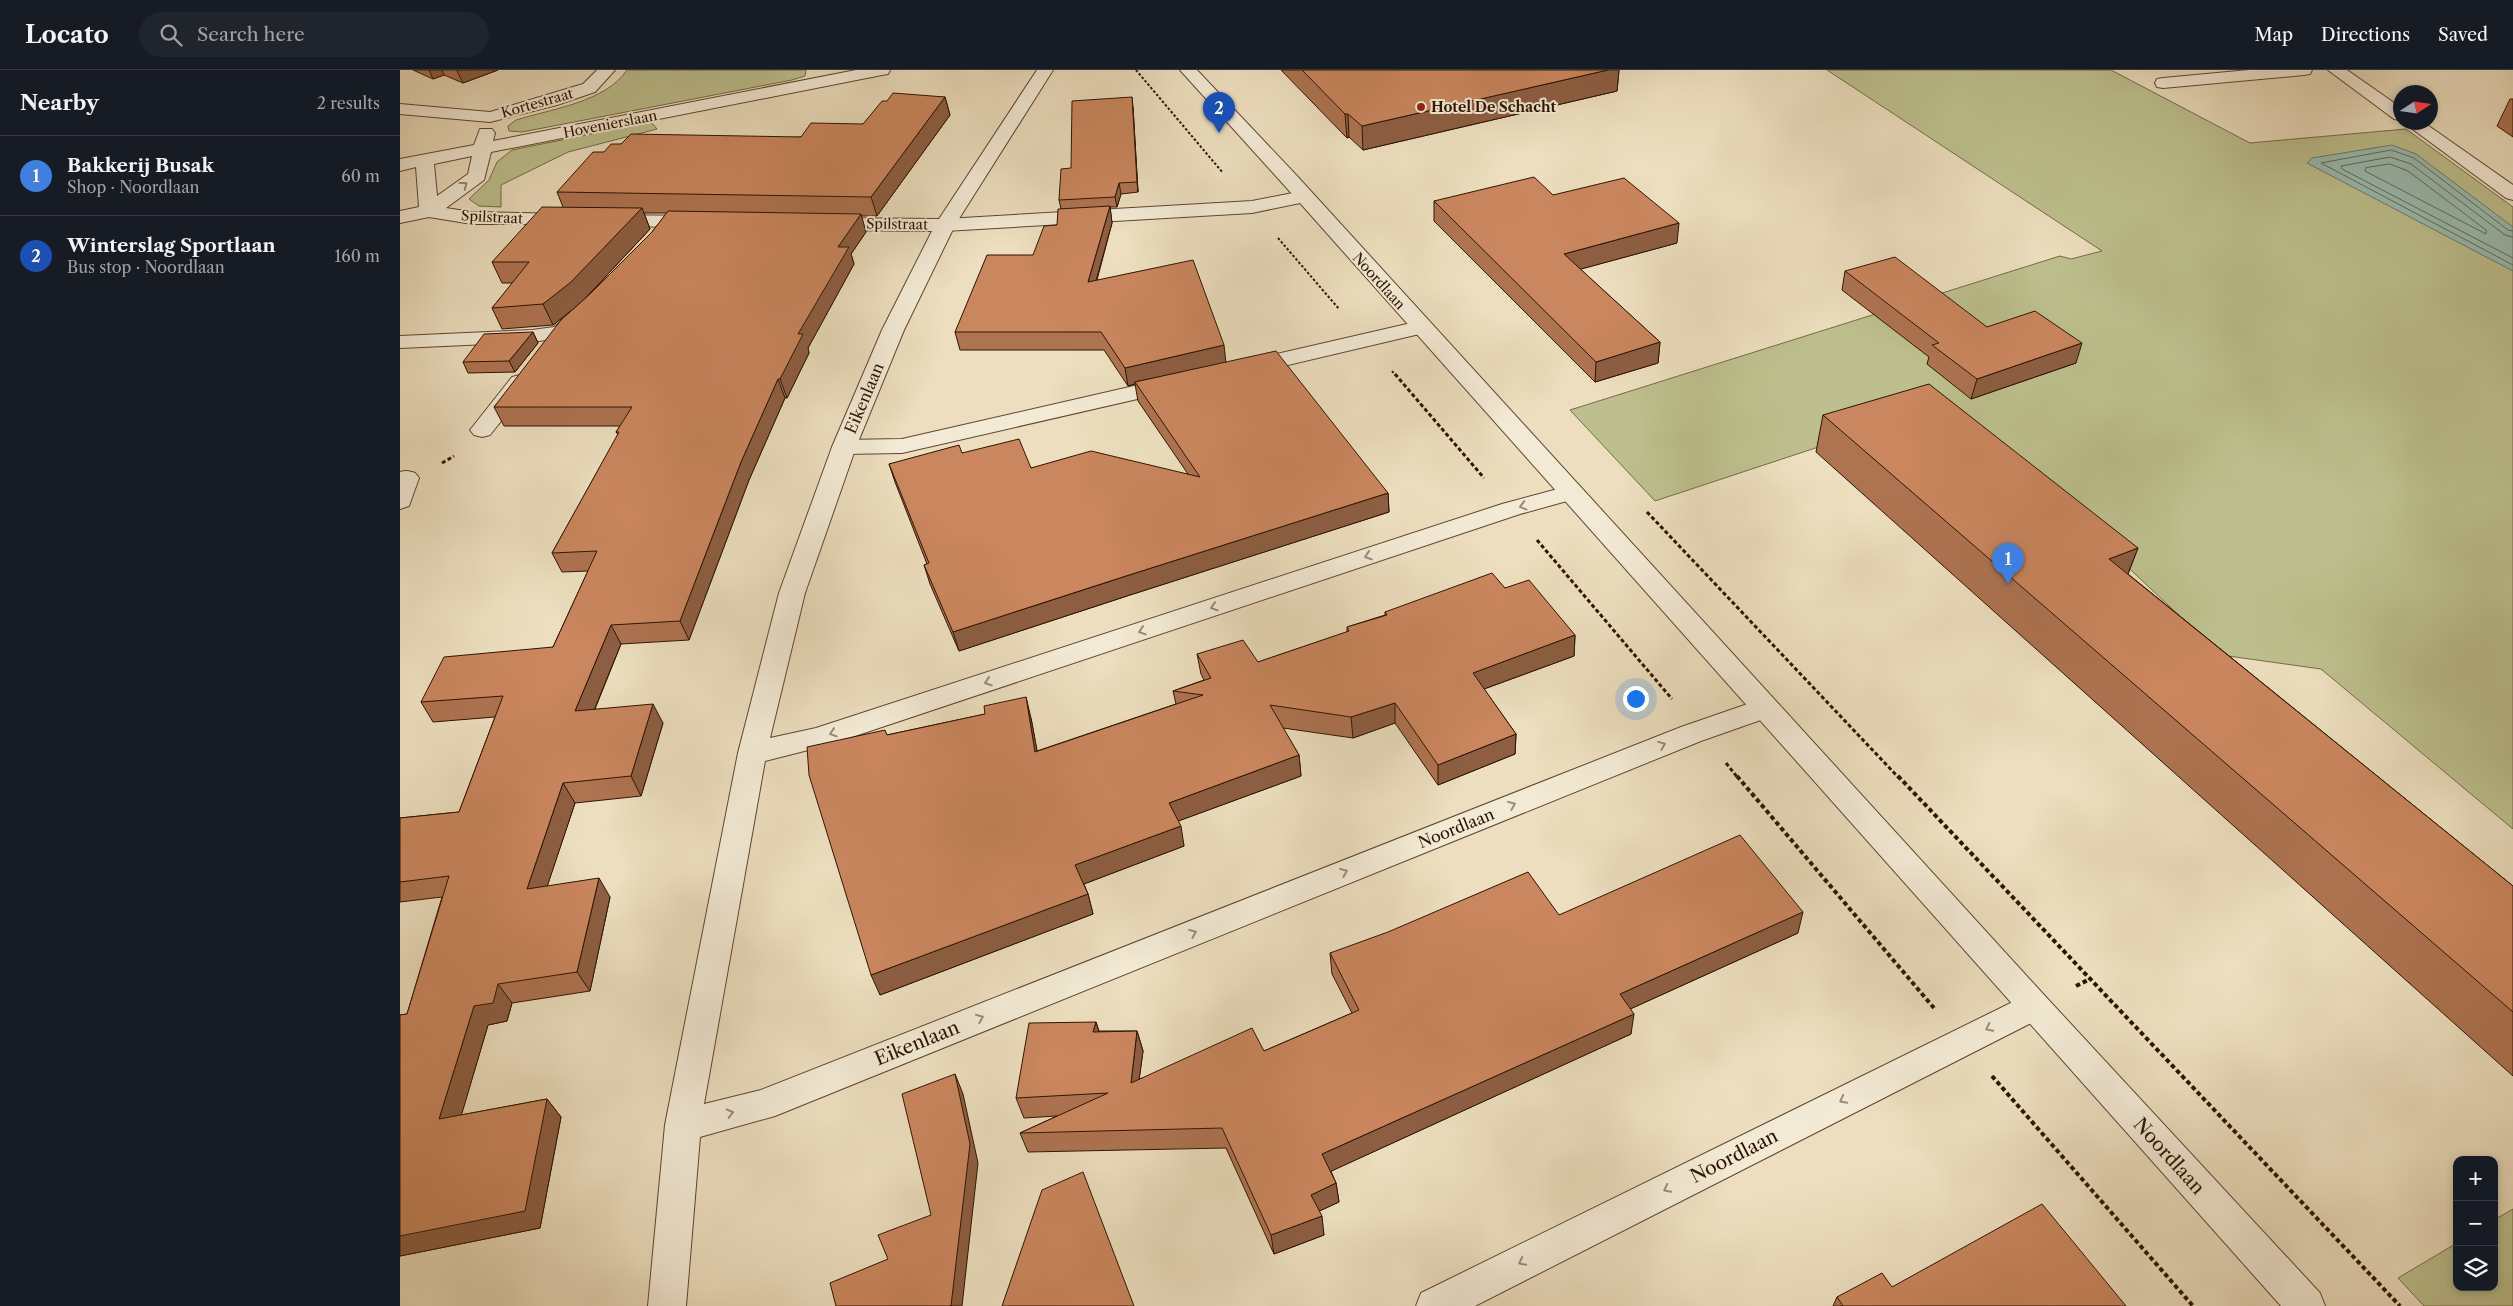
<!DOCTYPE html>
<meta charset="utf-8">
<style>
body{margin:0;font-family:"Libre Caslon Text",serif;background:#20242c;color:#f1f3f6}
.controls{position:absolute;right:15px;bottom:15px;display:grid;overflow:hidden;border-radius:10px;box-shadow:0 2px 8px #0003}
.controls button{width:45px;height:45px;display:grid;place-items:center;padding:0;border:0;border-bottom:1px solid #363941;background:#171b24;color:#f1f3f6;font:25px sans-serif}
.compass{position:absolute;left:1993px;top:15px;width:45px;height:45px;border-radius:50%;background:#171b24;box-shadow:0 2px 8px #0003;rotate:78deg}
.you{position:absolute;left:1235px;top:628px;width:18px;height:18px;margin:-12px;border:4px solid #fff;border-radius:50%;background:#1a73e8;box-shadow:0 0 0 8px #1a73e833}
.badge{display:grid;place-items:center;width:32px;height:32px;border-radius:50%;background:#ea580c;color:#fff;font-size:16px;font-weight:700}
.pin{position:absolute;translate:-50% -41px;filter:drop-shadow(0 1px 2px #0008)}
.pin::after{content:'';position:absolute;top:26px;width:18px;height:15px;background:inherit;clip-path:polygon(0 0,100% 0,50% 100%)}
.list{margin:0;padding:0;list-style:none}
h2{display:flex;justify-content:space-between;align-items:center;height:65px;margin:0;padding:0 20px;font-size:21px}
h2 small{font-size:16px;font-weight:400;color:#9ea1a6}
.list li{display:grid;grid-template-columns:32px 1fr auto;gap:15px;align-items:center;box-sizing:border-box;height:80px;padding:0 20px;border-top:1px solid #363941}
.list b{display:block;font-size:19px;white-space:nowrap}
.list p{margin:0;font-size:16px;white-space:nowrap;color:#9ea1a6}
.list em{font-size:16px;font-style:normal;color:#9ea1a6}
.icon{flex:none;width:28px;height:28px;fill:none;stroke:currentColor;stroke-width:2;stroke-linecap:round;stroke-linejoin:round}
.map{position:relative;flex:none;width:2113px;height:1236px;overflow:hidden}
header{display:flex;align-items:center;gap:30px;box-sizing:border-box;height:70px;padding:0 25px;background:#171b24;border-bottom:1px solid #363941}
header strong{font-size:24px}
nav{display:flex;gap:28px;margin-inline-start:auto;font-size:18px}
.search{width:350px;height:45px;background:#20242c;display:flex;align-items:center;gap:12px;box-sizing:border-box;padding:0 18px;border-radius:28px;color:#9ea1a6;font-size:19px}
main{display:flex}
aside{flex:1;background:#171b24}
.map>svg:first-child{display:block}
.green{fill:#bdc08e;stroke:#766a48}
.water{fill:#99bcb1;stroke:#6e796b}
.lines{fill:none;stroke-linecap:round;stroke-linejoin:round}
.shore{stroke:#646859;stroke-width:1}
.service-casing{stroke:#5e4630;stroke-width:2}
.minor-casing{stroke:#5e4630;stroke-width:2}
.tertiary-casing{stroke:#5e4630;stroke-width:2}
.path-far2{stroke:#2e1401;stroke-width:2;stroke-dasharray:2.5 2;stroke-linecap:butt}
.path-far1{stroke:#2e1401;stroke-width:3;stroke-dasharray:4 2.5;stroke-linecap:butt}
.path{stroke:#2e1401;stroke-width:4;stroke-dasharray:4.5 3;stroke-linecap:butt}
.service{fill:#f3ead5;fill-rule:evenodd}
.minor{fill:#f3ead5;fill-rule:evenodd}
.tertiary{fill:#f3ead5;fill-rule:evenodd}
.wall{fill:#ae7351;stroke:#2e1401}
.shaded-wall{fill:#8d5e42;stroke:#2e1401}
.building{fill:#ca865e;stroke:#2e1401}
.oneway{stroke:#9a8a76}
.poi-dot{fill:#8f2418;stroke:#f3ead5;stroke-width:2}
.labels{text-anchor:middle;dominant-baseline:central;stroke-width:4;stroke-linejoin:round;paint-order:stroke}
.far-street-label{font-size:14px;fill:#2e1401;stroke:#f3ead5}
.far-poi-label{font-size:14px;font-weight:bold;fill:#2e1401;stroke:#f3ead5;text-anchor:start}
.street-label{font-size:16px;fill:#2e1401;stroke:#f3ead5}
.near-street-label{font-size:19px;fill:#2e1401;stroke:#f3ead5}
</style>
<header>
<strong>Locato</strong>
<div class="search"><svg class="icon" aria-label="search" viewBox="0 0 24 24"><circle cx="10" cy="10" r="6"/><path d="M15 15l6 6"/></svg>Search here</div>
<nav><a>Map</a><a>Directions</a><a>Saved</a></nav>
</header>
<main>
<aside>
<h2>Nearby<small>2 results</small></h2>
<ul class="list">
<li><span class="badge" style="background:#3f7fe0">1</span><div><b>Bakkerij Busak</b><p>Shop · Noordlaan</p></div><em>60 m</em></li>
<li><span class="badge" style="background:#1a4fb4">2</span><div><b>Winterslag Sportlaan</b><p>Bus stop · Noordlaan</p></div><em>160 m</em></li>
</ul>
</aside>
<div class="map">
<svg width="2113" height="1236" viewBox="0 0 2113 1236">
<rect width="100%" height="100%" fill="#ecdebe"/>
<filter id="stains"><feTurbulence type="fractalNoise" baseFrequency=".004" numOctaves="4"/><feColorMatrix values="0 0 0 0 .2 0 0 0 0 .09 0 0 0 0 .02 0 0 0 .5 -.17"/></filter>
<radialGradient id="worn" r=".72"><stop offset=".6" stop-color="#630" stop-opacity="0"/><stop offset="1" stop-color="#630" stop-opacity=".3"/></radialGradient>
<path class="green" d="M227,0H406L405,6L392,10L122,62L109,61L108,56L116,50C151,39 206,32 227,0Z
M1427,0H1711L1850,73L2006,59L2113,137V759L1921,599L1821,585L1572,350L1482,356L1255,431L1170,340L1660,186L1671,189L1702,181Z
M251,52L257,59L168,82L101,115V137L79,136L69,129L89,110L97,92L112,80Z
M2113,1139V1236H2024L1998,1208L2057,1173V1217H2094V1150Z"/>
<path class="water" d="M1992,75L2016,84L2113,157V201L1907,93L1912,88Z"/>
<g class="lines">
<path class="shore" d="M1990,94L2008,101L2086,160V164L1965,101L1966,98Z
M2113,161L2108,160L2014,88L1991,80L1921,93L2113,195
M2113,167L2105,165L2011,94L1990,87L1941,96L1942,99L2113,188"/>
<g class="service-casing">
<path id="service" d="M1849,0H1912L1910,4L1904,5L1763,18L1757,17L1755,13L1757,9L1763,8Z
M1928,0H1947L2000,37V50L1994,49Z
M2003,52H2023L2113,115V130L2106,128Z
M903,121L910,123L912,127L910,131L852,143L545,161L538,159L535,155L538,151L545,149L852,131Z
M182,238L189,240L192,244L168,267L160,268L132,272L0,278V266L132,260L154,257L175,240Z
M1020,251L1028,252L1031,257L1028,262L846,305L838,303L835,298L838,293Z
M120,305L128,307L131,312L128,317L90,365L82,367L74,365L70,360L74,355L112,307Z
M773,307L781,309L784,314L781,319L502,383L444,384L436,382L432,377L436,372L444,370L502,369Z
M7,401L15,403L19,408L9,436L0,439V402Z"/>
</g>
<g class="minor-casing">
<path id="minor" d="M197,0H215L195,22L157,35L90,52L0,44V34L90,42L183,14Z
M456,0H490L488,4L482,5L91,82L84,110L46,138L72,142L167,144L174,146L177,150L174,154H72L29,147L0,153V141L19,137L16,97L0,101V89L74,75L80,59H92L95,63L93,71ZM72,86L68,104L37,126L34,94Z
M637,0H653L555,155L504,260L456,377L405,523L370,668L416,658L1102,434L1169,416L1178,418L1181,423L1178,428L1120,444L428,675L365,691L304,1034L361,1020L1281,657L1365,628L1375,631L1379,638L1375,645L1301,671L375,1046L300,1067L286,1236H248L265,1055L338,683L379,523L432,377L482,260L532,161L428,160L421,158L418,154L421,150L428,148L539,149Z
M210,145L297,146L304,148L307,152L304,156L297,158L203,155L200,151L203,147Z
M7,401L15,403L19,408L15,413L0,416V402Z
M1633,922L1645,926L1650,936L1645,946L1075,1236H1016L1021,1223Z"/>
</g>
<g class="tertiary-casing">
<path id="tertiary" d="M780,0H797L898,107L1645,926L1920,1223L1925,1236H1881L884,115Z"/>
</g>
<path class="path-far2" d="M736,0L823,103
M878,168L939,239
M992,301L996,306"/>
<path class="path-far1" d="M995,304L1084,408
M42,393L54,386
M1247,442L1499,708
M1137,470L1272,629
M1326,693L1338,708"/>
<path class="path" d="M1337,706L1534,938
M1498,706L2000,1236
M1676,916L1690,909
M1592,1006L1793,1236"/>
<use href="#service" class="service"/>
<use href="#minor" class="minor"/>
<use href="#tertiary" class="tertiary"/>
</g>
<path class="wall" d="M13,0H98L63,13L44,5L33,9Z
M881,0H1219L1217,21L963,80L949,67L947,68Z
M545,27L550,45L477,146H461L466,162L451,184L454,194L408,278L409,283L387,328H385L349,410L289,570L221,574L195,639L263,653L241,726L175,733L147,816L210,827L190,921L112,933L107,951L88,955L61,1045L147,1029L161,1047L140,1158L0,1186V945L7,944L42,827L0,832V748L59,742L95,647L33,652L21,632L153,577L188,501L162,502L152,483L218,365L216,362L220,356H104L94,337L189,225L252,162L267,143H244L250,159L181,233L153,255L102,259L92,238L113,213H102L92,192L163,137L157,122L204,82L221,74L401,67L463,54L487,31Z
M2110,29H2113V67L2097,56Z
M733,37L738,122L721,124L717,137H710L712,153L697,210L826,292L988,423L989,442L730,525L559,581L530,514L524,495L527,494L495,412L489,394L562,383L631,398L788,404L738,331L735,314L728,316L704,280H560L555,262L633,185L657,155L661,139L659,130L671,98Z
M1153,125L1277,173L1180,199L1260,272L1258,293L1195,312L1034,151V131Z
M1445,201L1587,257L1676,293L1571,329L1527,294L1529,287L1442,220Z
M133,262L138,273L115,302L68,303L63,292Z
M1423,345L1738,478L1728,504L2113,816V1006L1416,382Z
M1105,518L1175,565L1174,586L1084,619L1116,664L1115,684L1038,715L995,653L953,668L883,658L899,685L901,706L778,751L784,776L684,814L688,824L693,844L480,925L487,665L585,644L631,648L637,681L776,634L773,621L804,610L801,604L797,584L858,592L947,562V557L985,545V542Z
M1159,845L1398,863L1230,939L1231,964L931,1101L936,1113L939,1132L919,1141L924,1165L874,1184L826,1078L628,1082L620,1063L657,1046L624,1048L616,1028L696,952L699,961H737L743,981L739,1009L864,981L952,943L932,904L930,883Z
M1492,1217L1726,1236H1433L1437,1227Z"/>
<path class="shaded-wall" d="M29,0H42L44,5L33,9Z
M59,0H98L63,13L57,1Z
M1208,0H1219L1217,21L963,80L962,56Z
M545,27L550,45L477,146L471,127Z
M732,27L733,37L738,122L737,112Z
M945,44H948L949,67L947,68Z
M719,113L721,124L717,137L715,127Z
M710,136L712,153L691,229L688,212Z
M242,138L250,159L181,233L153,255L143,234Z
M461,144L466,162L451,184L454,194L408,278L409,283L387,328L380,309L398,264L438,177Z
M1279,153L1277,173L1163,204L1164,184Z
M133,262L138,273L115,302L109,291Z
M1260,272L1258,293L1195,312L1196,292Z
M1682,273L1676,293L1571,329L1577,309Z
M824,275L826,293L735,312V314L728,316L725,298Z
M378,309L385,328L349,410L289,570L280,551L341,392Z
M988,423L989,442L730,525L559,581L553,562L726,506Z
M1738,478L1723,516L1709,489Z
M211,555L221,574L186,660L175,641Z
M1175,565L1174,586L1073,623V603Z
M626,627L631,648L641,702L635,682Z
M995,633V653L953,668L951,647Z
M253,634L263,653L241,726L231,706Z
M1116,664L1115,684L1038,715V695Z
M899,685L901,706L773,753L769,733Z
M163,713L175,733L140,838L127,819Z
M781,756L784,776L681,815L675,795Z
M199,808L210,827L190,921L177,902Z
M688,824L693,844L480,925L471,905Z
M1403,842L1398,863L1217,945L1220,924Z
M98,914L112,933L107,951L88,955L55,1067L39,1049L74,936Z
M1234,944L1231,964L925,1104L922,1084Z
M696,952L702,972L693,962Z
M737,961L743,981L736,1033L731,1013Z
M555,1004L563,1024L578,1093L562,1236H551Z
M147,1029L161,1047L140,1158L0,1186V1166Z
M936,1113L939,1132L913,1144L911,1125Z
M922,1146L924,1165L874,1184L871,1165Z"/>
<path class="building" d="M902,0H1208L962,56L948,44H945Z
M493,23L545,27L471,127L157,122L193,82H204L211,74H221L231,64L401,67L411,53L463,54L482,31H487Z
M732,27L737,112L719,113L715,127L659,130L661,99L671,98L672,31Z
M1134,107L1153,125L1224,108L1279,153L1164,184L1260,272L1196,292L1034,131Z
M710,136L688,212L793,190L824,275L725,298L701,262H555L587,185H633L644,156L657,155L658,139Z
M142,137L242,138L171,212L143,234L92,238L129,192H92Z
M268,141L461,144L438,177H449L398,264H403L380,309H378L341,392L280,551L211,555L175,641L253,634L231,706L163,713L127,819L199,808L177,902L98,914L93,933L74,936L39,1049L147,1029L125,1141L0,1166V945L7,944L49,806L0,812V748L59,742L103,626L21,632L44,587L153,577L197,481L152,483L219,362H216L232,337H94L161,250L189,225L252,162Z
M1495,187L1587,257L1635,241L1682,273L1577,309L1532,275L1539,273L1445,201Z
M133,262L109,291L63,292L84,264Z
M876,281L988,423L726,506L553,562L524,495L529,493L489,394L559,375L562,383L619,369L631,398L691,381L800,407L735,312Z
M1529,314L1738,478L1709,489L2113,816V942L1423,345Z
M1092,503L1105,518L1129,510L1175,565L1073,603L1116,664L1038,695L995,633L951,647L870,635L899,685L769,733L781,756L675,795L688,824L471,905L409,705L407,677L485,660L487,665L585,644L584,636L626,627L635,682L803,625L773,621L811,608L797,584L843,570L858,592L949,561L947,557L987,545L985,542Z
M1340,765L1403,842L1220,924L1234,944L922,1084L936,1113L911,1125L922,1146L871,1165L822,1058L620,1063L708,1023L616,1028L629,953L696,952L693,962L737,961L731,1013L852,958L864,981L959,940L930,883L988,862L1128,802L1159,845Z
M555,1004L570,1074L551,1236H436L430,1213L488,1189L478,1165L531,1145L502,1024Z
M683,1102L734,1236H602L642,1120Z
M1642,1134L1726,1236H1443L1437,1227L1482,1203L1492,1217Z"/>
<defs><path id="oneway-chevron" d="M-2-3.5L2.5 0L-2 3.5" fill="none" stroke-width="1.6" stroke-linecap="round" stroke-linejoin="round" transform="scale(1.25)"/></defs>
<g class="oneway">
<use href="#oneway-chevron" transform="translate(64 115) rotate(-37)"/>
<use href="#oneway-chevron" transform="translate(1123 436) rotate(165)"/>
<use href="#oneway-chevron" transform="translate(968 486) rotate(162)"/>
<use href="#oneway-chevron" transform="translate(814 537) rotate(162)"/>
<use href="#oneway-chevron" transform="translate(742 561) rotate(162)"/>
<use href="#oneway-chevron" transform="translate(588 612) rotate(162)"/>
<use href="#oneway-chevron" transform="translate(433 663) rotate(162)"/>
<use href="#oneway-chevron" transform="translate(1262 675) rotate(-22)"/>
<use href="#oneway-chevron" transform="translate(1112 735) rotate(-22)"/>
<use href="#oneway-chevron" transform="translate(944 802) rotate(-22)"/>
<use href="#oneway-chevron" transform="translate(793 863) rotate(-22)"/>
<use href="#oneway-chevron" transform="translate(580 948) rotate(-22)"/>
<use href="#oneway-chevron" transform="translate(1589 958) rotate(154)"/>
<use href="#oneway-chevron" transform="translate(1443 1030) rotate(153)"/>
<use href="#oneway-chevron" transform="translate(330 1043) rotate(-14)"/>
<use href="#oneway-chevron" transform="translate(1267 1119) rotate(153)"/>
<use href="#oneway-chevron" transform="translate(1122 1192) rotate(153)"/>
</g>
<circle class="poi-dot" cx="1021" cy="37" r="5"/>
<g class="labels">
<g class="far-street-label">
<text transform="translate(137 33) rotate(-16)">Kortestraat</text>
<text transform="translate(210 54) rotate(-11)">Hovenierslaan</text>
<text transform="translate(92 147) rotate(3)">Spilstraat</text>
<text transform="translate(497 154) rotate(1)">Spilstraat</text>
<text transform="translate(979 211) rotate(48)">Noordlaan</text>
</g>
<g class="far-poi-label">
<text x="1031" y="37">Hotel De Schacht</text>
</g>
<g class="street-label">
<text transform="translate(464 328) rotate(-67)">Eikenlaan</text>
<text transform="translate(1056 758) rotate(-22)">Noordlaan</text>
</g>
<g class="near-street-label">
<text transform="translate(517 973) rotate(-22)">Eikenlaan</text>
<text transform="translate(1334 1086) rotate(-27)">Noordlaan</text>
<text transform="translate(1769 1086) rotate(48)">Noordlaan</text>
</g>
</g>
<rect width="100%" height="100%" filter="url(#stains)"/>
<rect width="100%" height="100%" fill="url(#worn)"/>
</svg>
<div class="controls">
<button>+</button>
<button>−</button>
<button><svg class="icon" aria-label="layers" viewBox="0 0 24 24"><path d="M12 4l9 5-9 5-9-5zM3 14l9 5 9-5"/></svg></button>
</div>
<svg class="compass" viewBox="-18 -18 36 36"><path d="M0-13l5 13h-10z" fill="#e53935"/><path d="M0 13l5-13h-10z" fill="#9ea1a6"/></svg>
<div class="you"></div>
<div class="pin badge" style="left:1608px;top:514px;background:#3f7fe0">1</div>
<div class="pin badge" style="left:819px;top:63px;background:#1a4fb4">2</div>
</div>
</main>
